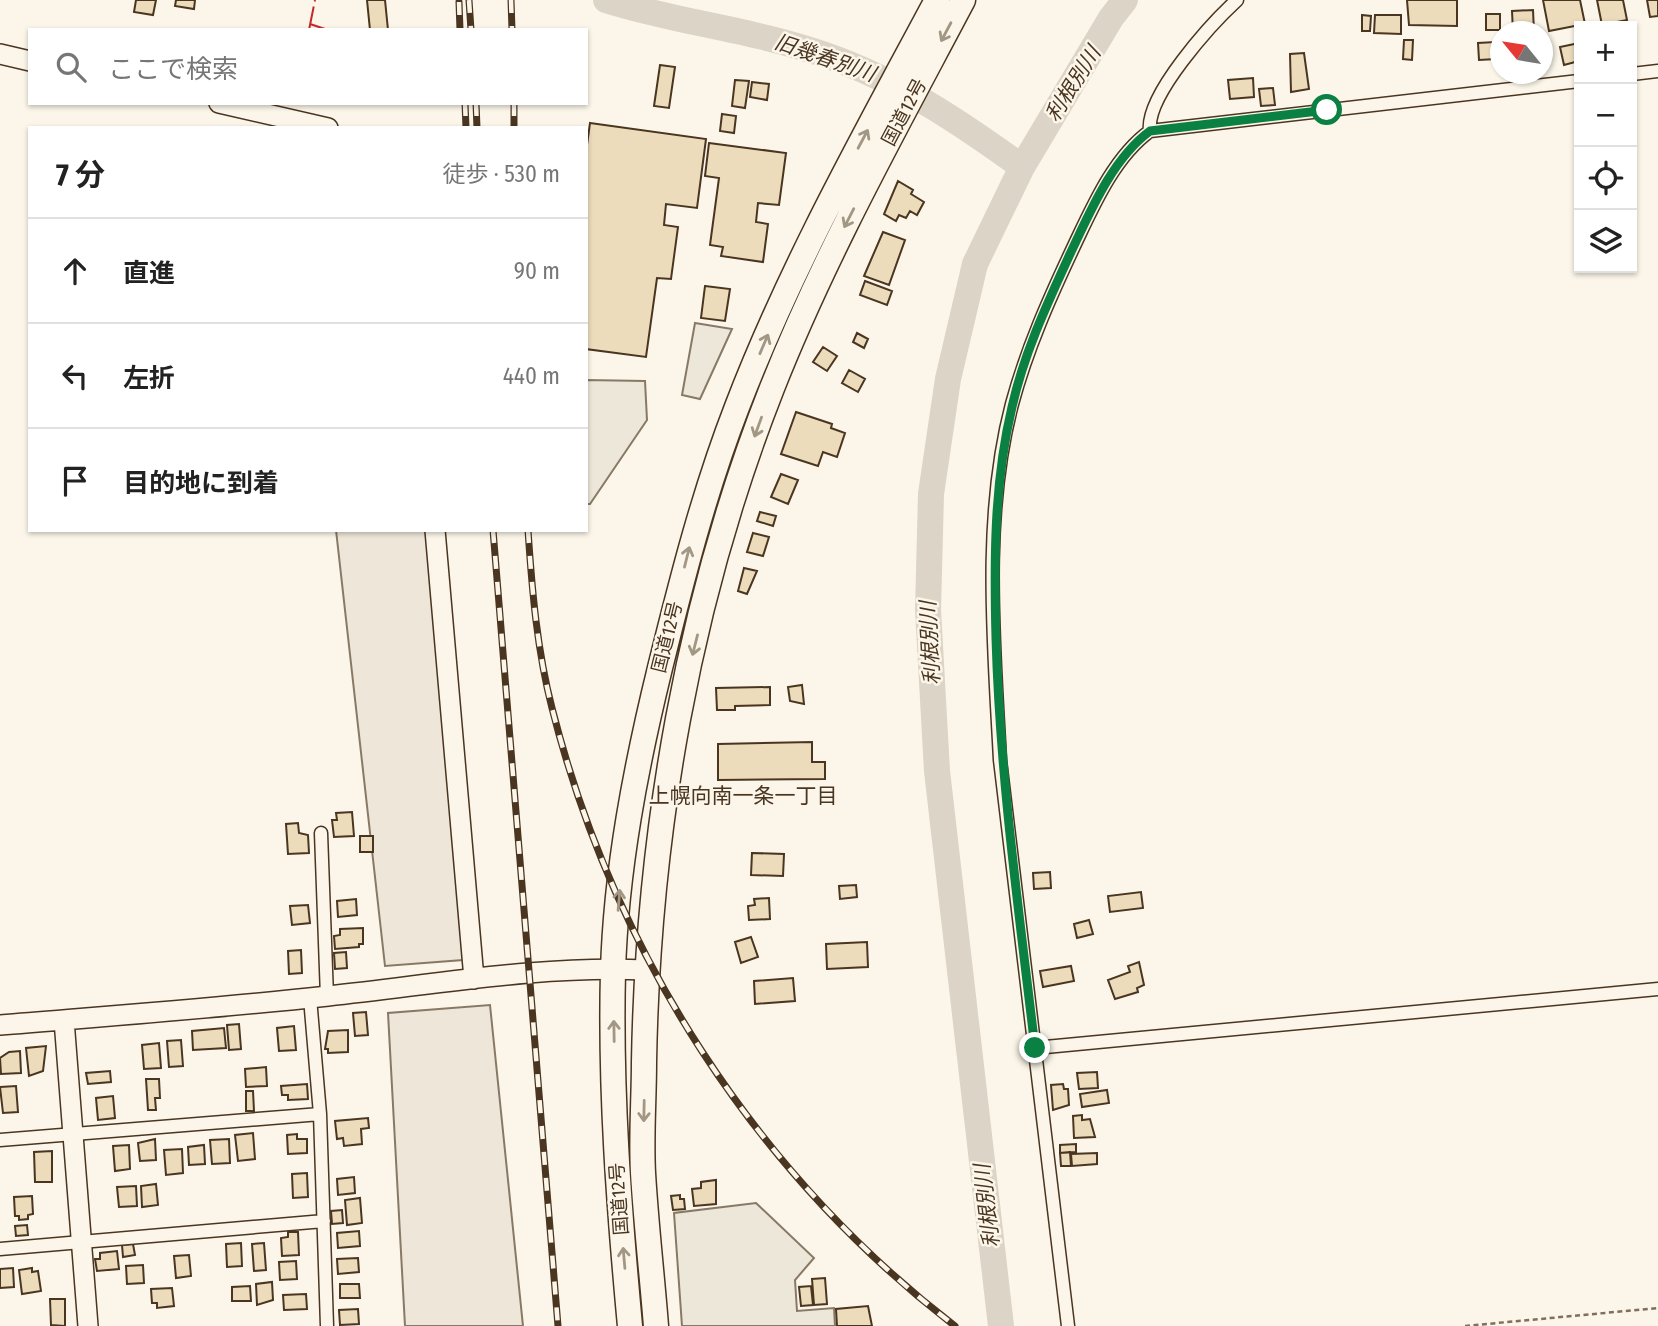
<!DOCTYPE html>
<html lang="ja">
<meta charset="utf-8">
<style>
body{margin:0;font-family:"Fira Sans Condensed","Noto Sans JP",sans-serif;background:#f6f6f6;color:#222}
.controls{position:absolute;right:21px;top:21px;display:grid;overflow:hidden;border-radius:0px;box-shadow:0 2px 5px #0004}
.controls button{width:63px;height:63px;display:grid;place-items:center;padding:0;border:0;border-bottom:2px solid #e0e0e0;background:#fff;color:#222;font:35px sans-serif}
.compass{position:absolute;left:1490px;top:21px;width:63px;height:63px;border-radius:50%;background:#fff;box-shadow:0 2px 5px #0004;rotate:300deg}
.stop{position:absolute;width:21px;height:21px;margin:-16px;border:5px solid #0b8043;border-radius:50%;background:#fff}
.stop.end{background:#0b8043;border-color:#fff;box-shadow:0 2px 7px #0008}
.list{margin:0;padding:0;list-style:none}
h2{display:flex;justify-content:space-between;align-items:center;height:91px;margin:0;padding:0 28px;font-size:30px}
h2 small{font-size:23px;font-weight:400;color:#767676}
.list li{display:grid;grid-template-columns:46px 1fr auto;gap:21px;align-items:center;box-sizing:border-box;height:105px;padding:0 28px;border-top:2px solid #e0e0e0}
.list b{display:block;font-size:26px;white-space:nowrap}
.list em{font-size:23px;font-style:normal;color:#767676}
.icon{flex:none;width:38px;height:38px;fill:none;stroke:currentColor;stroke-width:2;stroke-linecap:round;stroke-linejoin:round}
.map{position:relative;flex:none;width:1658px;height:1326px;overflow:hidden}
.search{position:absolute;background:#fff;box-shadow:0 2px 5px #0004;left:28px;top:28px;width:560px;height:77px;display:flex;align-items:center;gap:18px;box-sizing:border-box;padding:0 24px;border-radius:0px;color:#767676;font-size:26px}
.panel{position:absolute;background:#fff;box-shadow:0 2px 5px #0004;left:28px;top:126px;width:560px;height:406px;border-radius:0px}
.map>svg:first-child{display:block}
.green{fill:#ede6d9;stroke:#887966;stroke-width:2}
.parking{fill:#ede7d9;stroke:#887966;stroke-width:2}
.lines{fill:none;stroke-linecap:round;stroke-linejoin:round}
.river{stroke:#dcd4c6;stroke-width:26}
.building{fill:#ecdcbc;stroke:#4a3520;stroke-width:2}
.street-casing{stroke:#4a3520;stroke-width:15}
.secondary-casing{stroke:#4a3520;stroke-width:22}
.highway-casing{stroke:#4a3520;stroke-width:27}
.path{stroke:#7f6f5c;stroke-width:2.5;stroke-dasharray:5 3.5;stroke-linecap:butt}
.street{stroke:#fbf6e9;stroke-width:12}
.secondary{stroke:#fbf6e9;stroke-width:19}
.highway{stroke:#fbf6e9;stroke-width:24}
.rail-casing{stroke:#4a3520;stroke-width:7}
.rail{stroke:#fbf6e9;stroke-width:4.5;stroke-dasharray:13;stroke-linecap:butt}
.power{stroke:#c62828;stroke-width:2;stroke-dasharray:24 5 3.5 5;stroke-linecap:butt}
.oneway{stroke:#a29684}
.route{stroke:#0b8043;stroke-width:9}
.labels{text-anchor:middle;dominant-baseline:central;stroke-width:5;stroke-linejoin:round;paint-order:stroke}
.street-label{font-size:19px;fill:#4a3520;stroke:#fbf6e9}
.water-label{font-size:21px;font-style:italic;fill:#4a3520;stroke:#fbf6e9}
.neighbourhood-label{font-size:21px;fill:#4a3520;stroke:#fbf6e9}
</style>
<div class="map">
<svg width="1658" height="1326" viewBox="0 0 1658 1326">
<rect width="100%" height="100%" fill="#fbf6e9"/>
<path class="green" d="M336,530H426L463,960L385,966Z
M490,1005L523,1326H405L388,1013Z"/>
<path class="parking" d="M695,323L732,329L700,399L682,395Z
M586,380L645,381L647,420L590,504H586Z
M756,1203L814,1258L795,1280L797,1311L834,1308L835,1326H682L674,1213Z"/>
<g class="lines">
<path class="river" d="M606,0C679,23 756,30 828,56C899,81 961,123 1022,167
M1001,1326L937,771L928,610L931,494L948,379L975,264L1022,167L1111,18L1125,0"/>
</g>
<path class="building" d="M136,0H156L153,15L134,12Z
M176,0H195L194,9L175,6Z
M367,0H385L388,30H370Z
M1407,0H1457V26L1409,25Z
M1543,0H1580L1585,24L1549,31Z
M1597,0H1623L1627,20L1602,25Z
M1647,0H1658V16L1650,17Z
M1533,10L1534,32H1513L1512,11Z
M1486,14H1500V30H1486Z
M1362,15L1371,16L1370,31H1362Z
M1375,15H1401V34L1374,33Z
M1404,40H1413L1412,60L1403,59Z
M1495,42L1496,59L1479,60L1478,43Z
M1579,43V61L1564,65L1560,47Z
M1304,53L1309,89L1291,92L1290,54Z
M660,65L675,67L669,108L654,106Z
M1253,78L1254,97L1230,99L1228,80Z
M735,80L749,81L745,108L732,106Z
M752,82L769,84L767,100L750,97Z
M1273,88L1275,105L1261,106L1259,89Z
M722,114L736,116L734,133L720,131Z
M590,123L706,139L697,208L666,204L664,225L678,227L671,279L657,278L646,357L586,349V152Z
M709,143L786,153L779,205L758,203L756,222L768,224L763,262L721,256L723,247L710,245L719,178L705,176Z
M898,181L913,190L911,194L924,202L917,215L910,211L906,218L899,215L896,221L884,214Z
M883,232L905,240L889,285L864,276Z
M865,281L892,291L887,305L860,295Z
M705,286L730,289L725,321L701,318Z
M857,333L868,339L864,348L853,342Z
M823,347L837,356L827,371L813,362Z
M849,370L865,379L858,392L842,383Z
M796,412L832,424L831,428L845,433L837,457L823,452L818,466L781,454Z
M781,474L798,480L788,504L771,497Z
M760,512L776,516L773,526L757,521Z
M753,533L769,537L763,556L747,552Z
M744,568L757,571L747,594L738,591Z
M802,685L804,704L790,701L788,687Z
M770,687V705L735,706V710H717L716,688Z
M812,742V762H825V779L718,780V744Z
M352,812L354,836L334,837L332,820H337L336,813Z
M298,823L299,833L308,835L309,853L288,854L286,824Z
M360,836H373V852H360Z
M752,853L784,854L783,876L751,875Z
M1050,872L1051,888L1034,889L1033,873Z
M856,885L857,897L840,899L839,886Z
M1141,892L1143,908L1110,912L1108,896Z
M769,898L770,919L749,920L748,906L755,905L754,899Z
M356,899L357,915L338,917L337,901Z
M308,905L310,923L292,925L290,906Z
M1089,920L1093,934L1077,938L1074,924Z
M363,928V944H359V947L335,949L334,936L340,935V929Z
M751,937L758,957L741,963L735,942Z
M867,942L868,967L827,969L826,944Z
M301,950L302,973L289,974L288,951Z
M346,952L347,968L335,969L334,953Z
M1139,962L1144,985L1137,988L1138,992L1115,999L1108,980L1130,972L1128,966Z
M1071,966L1074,981L1043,987L1040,971Z
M793,978L795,1001L755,1004L754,981Z
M366,1012L368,1035L355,1036L353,1013Z
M239,1024L241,1049L229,1050L227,1025Z
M294,1026L296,1050L279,1051L277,1028Z
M224,1028L226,1048L193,1050L192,1031Z
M348,1030V1052L328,1053V1049H325L328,1031Z
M181,1040L183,1066L169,1067L167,1041Z
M159,1043L161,1068L144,1069L142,1045Z
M46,1046L43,1071L29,1076L26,1048Z
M20,1051L21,1073L1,1074L0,1058L9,1052Z
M266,1067L267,1086L246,1087L245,1069Z
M110,1071L111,1082L88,1084L86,1073Z
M1097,1072L1098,1088L1079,1089L1077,1073Z
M146,1079H159L160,1098H155L156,1110H148Z
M307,1084L308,1099L288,1100V1095H282L281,1086Z
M1063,1084L1064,1089H1068L1069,1105L1053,1110L1051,1085Z
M16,1086L18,1112L3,1113L0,1087Z
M1107,1090L1109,1103L1082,1107L1080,1094Z
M246,1091H253L254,1111H246Z
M113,1096L115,1118L98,1120L96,1098Z
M1082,1115V1120L1090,1119L1095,1137L1074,1138L1073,1116Z
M368,1118L369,1128L361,1129L362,1144L344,1146L343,1138L337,1139L335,1121Z
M253,1133L255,1159L238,1161L235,1135Z
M297,1134V1139H307V1153L288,1154L287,1135Z
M155,1139L156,1160L140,1161L138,1143Z
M229,1139L230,1163L212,1164L210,1140Z
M1076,1144V1152L1060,1153V1145Z
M129,1145L130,1169L115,1171L113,1146Z
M204,1145L205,1164L189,1165L188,1147Z
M182,1149L183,1173L166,1175L164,1150Z
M52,1151V1182H35L34,1152Z
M1070,1152L1071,1166H1061L1060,1153Z
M1097,1153V1164L1072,1166L1071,1154Z
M307,1173L308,1197L293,1198L292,1174Z
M354,1177L355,1193L338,1195L337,1179Z
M716,1180V1204L694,1206L692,1189L701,1188V1182Z
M156,1184L158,1205L142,1207L141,1186Z
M136,1186L137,1206L119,1207L117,1187Z
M680,1195V1199H684L685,1209L673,1210L671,1196Z
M32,1196L33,1214L28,1215V1219L19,1220V1216H15L14,1197Z
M360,1198L362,1223L347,1225L345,1200Z
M342,1210L343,1223L332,1224L331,1211Z
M27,1225L28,1235L16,1236L15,1226Z
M359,1231L360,1246L338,1248L337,1233Z
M288,1232H298L299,1255L282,1256L281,1238L288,1237Z
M241,1243L242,1266L227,1267L226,1244Z
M264,1243L266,1270L254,1271L252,1244Z
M133,1244L135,1255L123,1257L122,1245Z
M117,1251L119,1269L97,1271L95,1259H100V1253Z
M189,1255L191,1276L176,1278L174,1256Z
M358,1258L359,1272L338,1274L337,1259Z
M296,1261L297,1279L280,1280L279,1262Z
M143,1265L144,1283L127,1284L126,1266Z
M13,1268L14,1287L0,1288V1269Z
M32,1268V1272L38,1271L41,1291L22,1294L19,1270Z
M825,1278L827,1304L814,1305L812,1279Z
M272,1282L273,1300L257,1305L256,1284Z
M340,1284H359L360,1298H340Z
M250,1286L251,1301H232V1287Z
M811,1286L813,1305L801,1306L799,1287Z
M172,1288L174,1306L157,1308V1303H152L151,1289Z
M306,1294L307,1309L284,1310L283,1295Z
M50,1299H65V1326L51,1325Z
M868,1306L872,1326H837L836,1309Z
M358,1309L359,1324L340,1325L339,1310Z"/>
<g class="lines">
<g class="street-casing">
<path id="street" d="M1632,74L1658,71
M1150,131C1145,96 1212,23 1237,0
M321,833L327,997
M310,998L320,1114L327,1326
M1035,1048L1658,989
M0,1140L320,1114
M0,1249L324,1221
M1068,1326L1000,760C994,643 982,518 1012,404C1027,348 1050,297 1074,246C1093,206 1114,157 1150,131L1579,81"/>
</g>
<g class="secondary-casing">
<path id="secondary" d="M0,54L30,61
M219,103L328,128
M435,530L474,979
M64,1020L88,1326
M0,1025C109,1016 219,1008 328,996C433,985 540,965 646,970"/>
</g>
<g class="highway-casing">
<path id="highway" d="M630,1326C619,1208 610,1090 613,971C616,869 636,766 660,668C682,579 704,492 737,407C791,266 866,133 937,0
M656,1326C652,1275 646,1224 643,1173C641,1136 644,1099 644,1062C648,833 688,601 772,388C825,254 896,127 963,0"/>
</g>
<path class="path" d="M1465,1326L1658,1308"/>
<use href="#street" class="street"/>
<use href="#secondary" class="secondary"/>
<use href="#highway" class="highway"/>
<g class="rail-casing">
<path id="rail" d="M469,0L471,30
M511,0L512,30
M459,2L460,30
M465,103L466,128
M476,103L477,128
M514,103V128
M493,530L558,1326
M528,530C532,590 537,650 552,708C614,953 756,1173 955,1326"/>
</g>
<use href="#rail" class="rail"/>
<path class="power" d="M310,24L328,30
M309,30L315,0"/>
</g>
<defs><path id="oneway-shaft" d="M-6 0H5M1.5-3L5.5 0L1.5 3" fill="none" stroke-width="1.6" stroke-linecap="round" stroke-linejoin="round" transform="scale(1.75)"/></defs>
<g class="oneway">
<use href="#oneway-shaft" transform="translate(946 32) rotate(118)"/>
<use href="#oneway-shaft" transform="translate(863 139) rotate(-62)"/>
<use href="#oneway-shaft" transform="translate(849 218) rotate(117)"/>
<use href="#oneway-shaft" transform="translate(764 344) rotate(-67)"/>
<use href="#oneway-shaft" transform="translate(758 427) rotate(110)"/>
<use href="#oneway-shaft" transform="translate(687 557) rotate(-76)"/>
<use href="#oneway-shaft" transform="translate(695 645) rotate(104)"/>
<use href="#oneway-shaft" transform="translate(619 900) rotate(-85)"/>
<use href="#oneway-shaft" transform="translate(614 1031) rotate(-91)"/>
<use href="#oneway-shaft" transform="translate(644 1111) rotate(91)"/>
<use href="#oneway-shaft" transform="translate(624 1258) rotate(-95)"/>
</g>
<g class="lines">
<path class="route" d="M1035,1048C1019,912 1000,776 996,638C994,560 994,483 1012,407C1024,353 1047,304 1070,254C1090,212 1112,159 1150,131L1327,110"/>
</g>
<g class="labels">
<g class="street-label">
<text transform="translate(904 112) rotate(-62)">国道12号</text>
<text transform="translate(667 637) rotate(-76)">国道12号</text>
<text transform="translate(619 1199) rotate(-94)">国道12号</text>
</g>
<g class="water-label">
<text transform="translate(825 58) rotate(19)">旧幾春別川</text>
<text transform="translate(1073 84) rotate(-58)">利根別川</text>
<text transform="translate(930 643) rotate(-93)">利根別川</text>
<text transform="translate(987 1206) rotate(-97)">利根別川</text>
</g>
<g class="neighbourhood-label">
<text x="743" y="796">上幌向南一条一丁目</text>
</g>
</g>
</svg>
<div class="controls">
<button>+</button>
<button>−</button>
<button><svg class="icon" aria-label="locate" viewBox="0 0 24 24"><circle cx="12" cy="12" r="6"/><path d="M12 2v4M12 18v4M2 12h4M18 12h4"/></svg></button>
<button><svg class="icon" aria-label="layers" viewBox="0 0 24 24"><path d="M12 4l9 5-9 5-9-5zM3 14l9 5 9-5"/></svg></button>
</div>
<svg class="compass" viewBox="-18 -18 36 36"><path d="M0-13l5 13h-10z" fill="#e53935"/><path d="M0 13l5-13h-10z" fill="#767676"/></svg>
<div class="stop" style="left:1327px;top:110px"></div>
<div class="stop end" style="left:1035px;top:1048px"></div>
<div class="search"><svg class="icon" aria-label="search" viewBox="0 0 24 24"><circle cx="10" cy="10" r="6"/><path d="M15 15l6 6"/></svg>ここで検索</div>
<section class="panel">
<h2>7 分<small>徒歩 · 530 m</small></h2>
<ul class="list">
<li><svg class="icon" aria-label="ahead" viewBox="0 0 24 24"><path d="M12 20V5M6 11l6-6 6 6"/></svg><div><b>直進</b></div><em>90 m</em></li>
<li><svg class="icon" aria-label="left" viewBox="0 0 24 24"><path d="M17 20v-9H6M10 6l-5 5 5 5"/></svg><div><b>左折</b></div><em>440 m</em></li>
<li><svg class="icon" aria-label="arrive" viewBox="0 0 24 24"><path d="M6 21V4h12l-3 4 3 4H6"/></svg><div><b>目的地に到着</b></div></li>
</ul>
</section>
</div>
